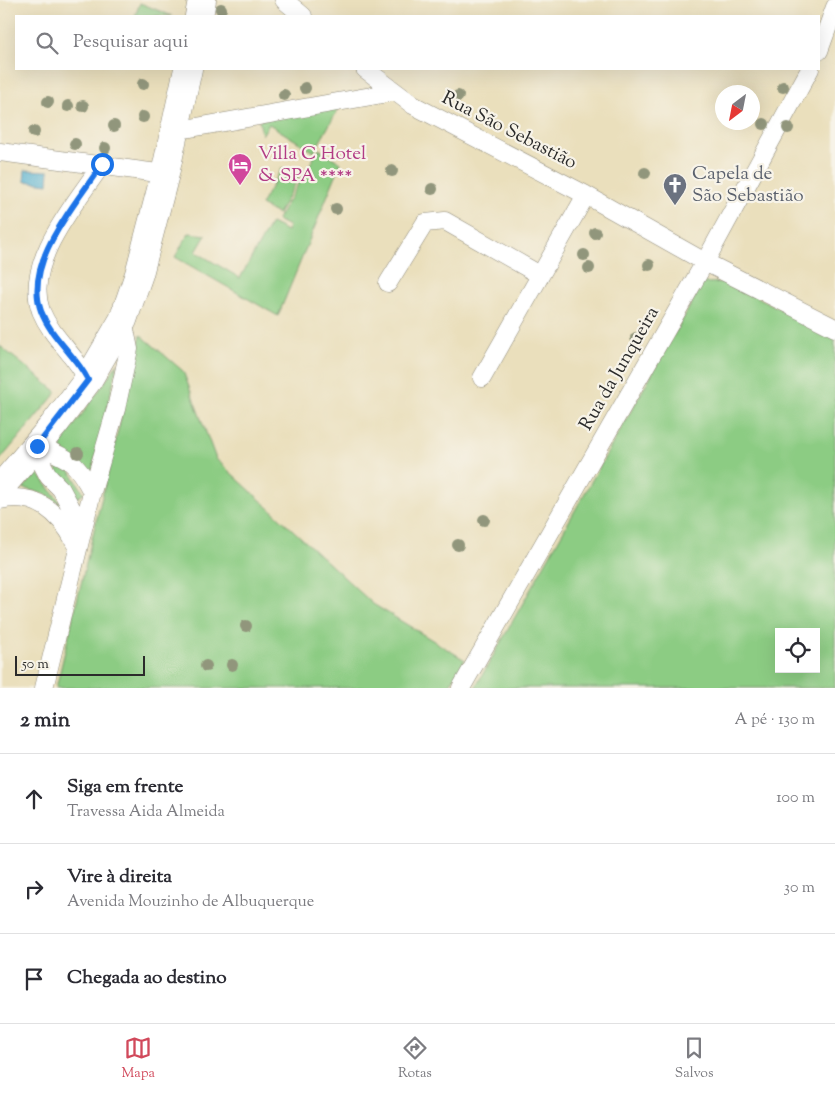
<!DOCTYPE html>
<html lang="pt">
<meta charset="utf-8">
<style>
body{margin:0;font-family:"Sorts Mill Goudy",serif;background:#f7f7f7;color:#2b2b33}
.controls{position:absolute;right:15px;bottom:15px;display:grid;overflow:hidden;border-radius:0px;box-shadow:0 5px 20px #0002}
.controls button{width:45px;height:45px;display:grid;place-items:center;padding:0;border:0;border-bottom:1px solid #e1e1e2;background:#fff;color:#2b2b33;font:25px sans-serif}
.compass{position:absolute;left:715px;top:85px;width:45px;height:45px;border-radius:50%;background:#fff;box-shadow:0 5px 20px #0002;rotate:212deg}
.scale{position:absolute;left:15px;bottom:12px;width:130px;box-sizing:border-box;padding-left:5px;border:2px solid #2b2b2b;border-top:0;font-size:14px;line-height:18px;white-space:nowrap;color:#2b2b2b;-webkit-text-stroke:4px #f7f3e8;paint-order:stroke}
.stop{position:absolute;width:15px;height:15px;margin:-11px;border:4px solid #1a73e8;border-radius:50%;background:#fff}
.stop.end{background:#1a73e8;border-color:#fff;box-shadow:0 1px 5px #0008}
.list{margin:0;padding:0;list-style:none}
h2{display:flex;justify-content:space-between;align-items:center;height:65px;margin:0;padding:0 20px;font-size:21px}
h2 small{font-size:16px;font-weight:400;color:#7c7c81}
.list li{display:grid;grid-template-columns:32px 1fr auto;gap:15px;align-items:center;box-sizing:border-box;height:90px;padding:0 20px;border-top:1px solid #e1e1e2}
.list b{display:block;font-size:19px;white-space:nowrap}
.list p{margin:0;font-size:16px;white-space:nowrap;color:#7c7c81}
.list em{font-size:16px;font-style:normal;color:#7c7c81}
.icon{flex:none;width:28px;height:28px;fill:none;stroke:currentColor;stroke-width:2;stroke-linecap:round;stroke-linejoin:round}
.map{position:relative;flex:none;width:835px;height:688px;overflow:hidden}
.search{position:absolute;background:#fff;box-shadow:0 5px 20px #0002;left:15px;right:15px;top:15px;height:55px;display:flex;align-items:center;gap:12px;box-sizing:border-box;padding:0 18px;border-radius:0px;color:#7c7c81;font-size:19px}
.sheet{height:335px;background:#fff}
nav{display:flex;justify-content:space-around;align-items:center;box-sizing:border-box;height:70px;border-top:1px solid #e1e1e2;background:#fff;font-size:14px;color:#7c7c81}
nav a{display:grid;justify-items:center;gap:2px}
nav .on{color:#d1495b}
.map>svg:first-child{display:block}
.green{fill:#8ccc83;stroke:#5c7c57;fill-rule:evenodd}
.water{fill:#4faece;stroke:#3d6c7c}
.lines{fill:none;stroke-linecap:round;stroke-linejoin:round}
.minor-casing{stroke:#8a8574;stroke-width:19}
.primary-casing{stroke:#8a8574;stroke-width:29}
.minor{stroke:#fff;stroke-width:18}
.primary{stroke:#fff;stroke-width:28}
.tree{fill:#91967b}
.route{stroke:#1a73e8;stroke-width:6}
.labels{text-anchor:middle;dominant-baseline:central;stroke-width:4.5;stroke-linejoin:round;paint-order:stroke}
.street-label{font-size:19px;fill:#2b2b2b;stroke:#f7f3e8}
.hotel-label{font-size:19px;fill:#b23c85;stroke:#f7f3e8;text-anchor:start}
.worship-label{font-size:19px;fill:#5b616d;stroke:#f7f3e8;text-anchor:start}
</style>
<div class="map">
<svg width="835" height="688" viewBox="0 0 835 688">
<rect width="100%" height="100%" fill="#f7f3e8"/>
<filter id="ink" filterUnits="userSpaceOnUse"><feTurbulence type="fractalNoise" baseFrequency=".02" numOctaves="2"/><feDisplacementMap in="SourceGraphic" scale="10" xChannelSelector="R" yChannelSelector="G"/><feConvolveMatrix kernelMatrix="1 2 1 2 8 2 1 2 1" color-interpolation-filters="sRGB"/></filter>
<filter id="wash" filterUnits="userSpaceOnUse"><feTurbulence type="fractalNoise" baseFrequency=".0096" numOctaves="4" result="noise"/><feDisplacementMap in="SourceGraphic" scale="20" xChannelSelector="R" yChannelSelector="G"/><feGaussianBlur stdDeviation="1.12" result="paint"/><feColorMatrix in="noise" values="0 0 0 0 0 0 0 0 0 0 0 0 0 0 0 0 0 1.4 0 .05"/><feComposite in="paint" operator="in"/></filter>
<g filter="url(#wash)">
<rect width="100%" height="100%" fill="#eadfbc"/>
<path class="green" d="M140,3L172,16H135Z
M340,106L314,152L269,124L262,135L259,120Z
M319,149L341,163L278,316L175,257L189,233L206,235L196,252L240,278L271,223L287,231L289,226L277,220Z
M282,168L299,177L278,214L261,205Z
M729,282L835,338V688H475L703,283ZM779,632H816V669H779Z
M141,335L183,371L216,459L373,604L465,660L448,688H56Z
M0,346L57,392L0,460Z
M118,363L91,476L59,447Z
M53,460L70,471L84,493L77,498L58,473Z
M38,473L63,506L47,495L23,488Z"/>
<path class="water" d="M25,170L49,171L48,184L24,181Z"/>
</g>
<g filter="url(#ink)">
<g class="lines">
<g class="minor-casing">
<path id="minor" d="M284,0L303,16
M819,51L835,7
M365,69L413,105L586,195L705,262L835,328
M174,131L394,92
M0,152L165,174
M388,283L425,223L445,221L540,275
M482,378L586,195
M88,380C75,354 52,338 41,311C23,262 77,202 102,164
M37,446L41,462L49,477L61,489L75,515L77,536
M37,446C68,457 77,462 92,492
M0,500C35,491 60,513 75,542
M44,688L92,492L116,409L129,349L123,320
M461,688L705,262L810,69"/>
</g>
<g class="primary-casing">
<path id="primary" d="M199,16L202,0
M0,488L53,426L88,380L123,320L139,274L165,174L188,69"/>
</g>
<use href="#minor" class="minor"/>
<use href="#primary" class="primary"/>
</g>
<g class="tree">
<circle cx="221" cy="9" r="6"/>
<circle cx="143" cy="84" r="6"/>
<circle cx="783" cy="87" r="6"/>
<circle cx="305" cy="88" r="6"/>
<circle cx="284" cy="95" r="6"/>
<circle cx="458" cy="96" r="6"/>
<circle cx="48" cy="102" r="6"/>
<circle cx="68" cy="106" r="6"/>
<circle cx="83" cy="106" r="6"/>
<circle cx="143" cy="117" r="6"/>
<circle cx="764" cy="124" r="6"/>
<circle cx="114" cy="126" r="6"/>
<circle cx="788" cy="128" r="6"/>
<circle cx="34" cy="132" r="6"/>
<circle cx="75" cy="144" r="6"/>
<circle cx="105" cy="148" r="6"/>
<circle cx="392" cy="171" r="6"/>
<circle cx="645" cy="173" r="6"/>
<circle cx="432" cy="189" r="6"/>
<circle cx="336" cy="209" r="6"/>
<circle cx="595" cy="233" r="6"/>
<circle cx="584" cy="255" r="6"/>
<circle cx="649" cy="265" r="6"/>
<circle cx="589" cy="268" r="6"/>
<circle cx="636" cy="338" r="6"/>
<circle cx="78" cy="453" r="6"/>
<circle cx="484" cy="520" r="6"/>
<circle cx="458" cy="545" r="6"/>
<circle cx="246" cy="626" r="6"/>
<circle cx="232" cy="665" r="6"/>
<circle cx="206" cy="666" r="6"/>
</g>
</g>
<g class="lines" filter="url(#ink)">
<path class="route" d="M37,446L88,380C75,354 51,338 41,311C23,261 77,203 102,164"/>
</g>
<defs>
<g id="hotel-pin" transform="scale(1.25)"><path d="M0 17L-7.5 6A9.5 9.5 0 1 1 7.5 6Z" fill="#d1479c" stroke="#f7f3e8"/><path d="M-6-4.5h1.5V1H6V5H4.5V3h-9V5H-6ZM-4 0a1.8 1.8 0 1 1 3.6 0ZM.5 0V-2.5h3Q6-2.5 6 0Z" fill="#fff"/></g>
<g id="church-pin" transform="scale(1.25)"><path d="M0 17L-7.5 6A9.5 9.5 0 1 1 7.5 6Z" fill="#6b7280" stroke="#f7f3e8"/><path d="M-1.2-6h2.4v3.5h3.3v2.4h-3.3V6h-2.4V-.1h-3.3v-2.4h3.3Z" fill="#fff"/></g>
</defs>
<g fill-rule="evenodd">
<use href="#hotel-pin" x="240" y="165"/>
<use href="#church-pin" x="675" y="185"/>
</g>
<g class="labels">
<g class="street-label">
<text transform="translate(509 131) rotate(27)">Rua São Sebastião</text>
<text transform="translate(620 369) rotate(-60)">Rua da Junqueira</text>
</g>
<g class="hotel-label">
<text x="258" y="154">Villa C Hotel<tspan x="258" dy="22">&amp; SPA ****</tspan></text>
</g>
<g class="worship-label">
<text x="692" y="174">Capela de<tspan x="692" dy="22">São Sebastião</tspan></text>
</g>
</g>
</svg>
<div class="controls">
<button><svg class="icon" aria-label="locate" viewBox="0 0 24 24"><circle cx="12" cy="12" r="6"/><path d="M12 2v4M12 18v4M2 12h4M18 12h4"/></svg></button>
</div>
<svg class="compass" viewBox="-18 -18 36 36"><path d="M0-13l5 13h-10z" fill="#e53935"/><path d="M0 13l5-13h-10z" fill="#7c7c81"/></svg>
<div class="scale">50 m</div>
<div class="stop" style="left:102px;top:164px"></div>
<div class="stop end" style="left:37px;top:446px"></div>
<div class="search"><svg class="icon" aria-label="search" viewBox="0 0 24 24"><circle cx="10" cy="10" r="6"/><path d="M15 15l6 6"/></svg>Pesquisar aqui</div>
</div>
<section class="sheet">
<h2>2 min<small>A pé · 130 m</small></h2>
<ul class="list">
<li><svg class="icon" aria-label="ahead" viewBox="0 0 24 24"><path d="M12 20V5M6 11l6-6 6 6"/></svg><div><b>Siga em frente</b><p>Travessa Aida Almeida</p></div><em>100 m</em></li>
<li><svg class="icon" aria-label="right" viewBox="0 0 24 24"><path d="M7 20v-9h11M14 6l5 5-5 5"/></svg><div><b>Vire à direita</b><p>Avenida Mouzinho de Albuquerque</p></div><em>30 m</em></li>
<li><svg class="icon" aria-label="arrive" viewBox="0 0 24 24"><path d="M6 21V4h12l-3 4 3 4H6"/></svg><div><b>Chegada ao destino</b></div></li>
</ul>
</section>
<nav>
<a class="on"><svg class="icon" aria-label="map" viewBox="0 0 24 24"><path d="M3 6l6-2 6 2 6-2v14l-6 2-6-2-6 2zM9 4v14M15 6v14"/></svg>Mapa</a>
<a><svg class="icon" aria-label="directions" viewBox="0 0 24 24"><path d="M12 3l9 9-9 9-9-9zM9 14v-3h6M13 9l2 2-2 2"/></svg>Rotas</a>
<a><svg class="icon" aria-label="saved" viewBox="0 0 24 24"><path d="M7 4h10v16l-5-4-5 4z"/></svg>Salvos</a>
</nav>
